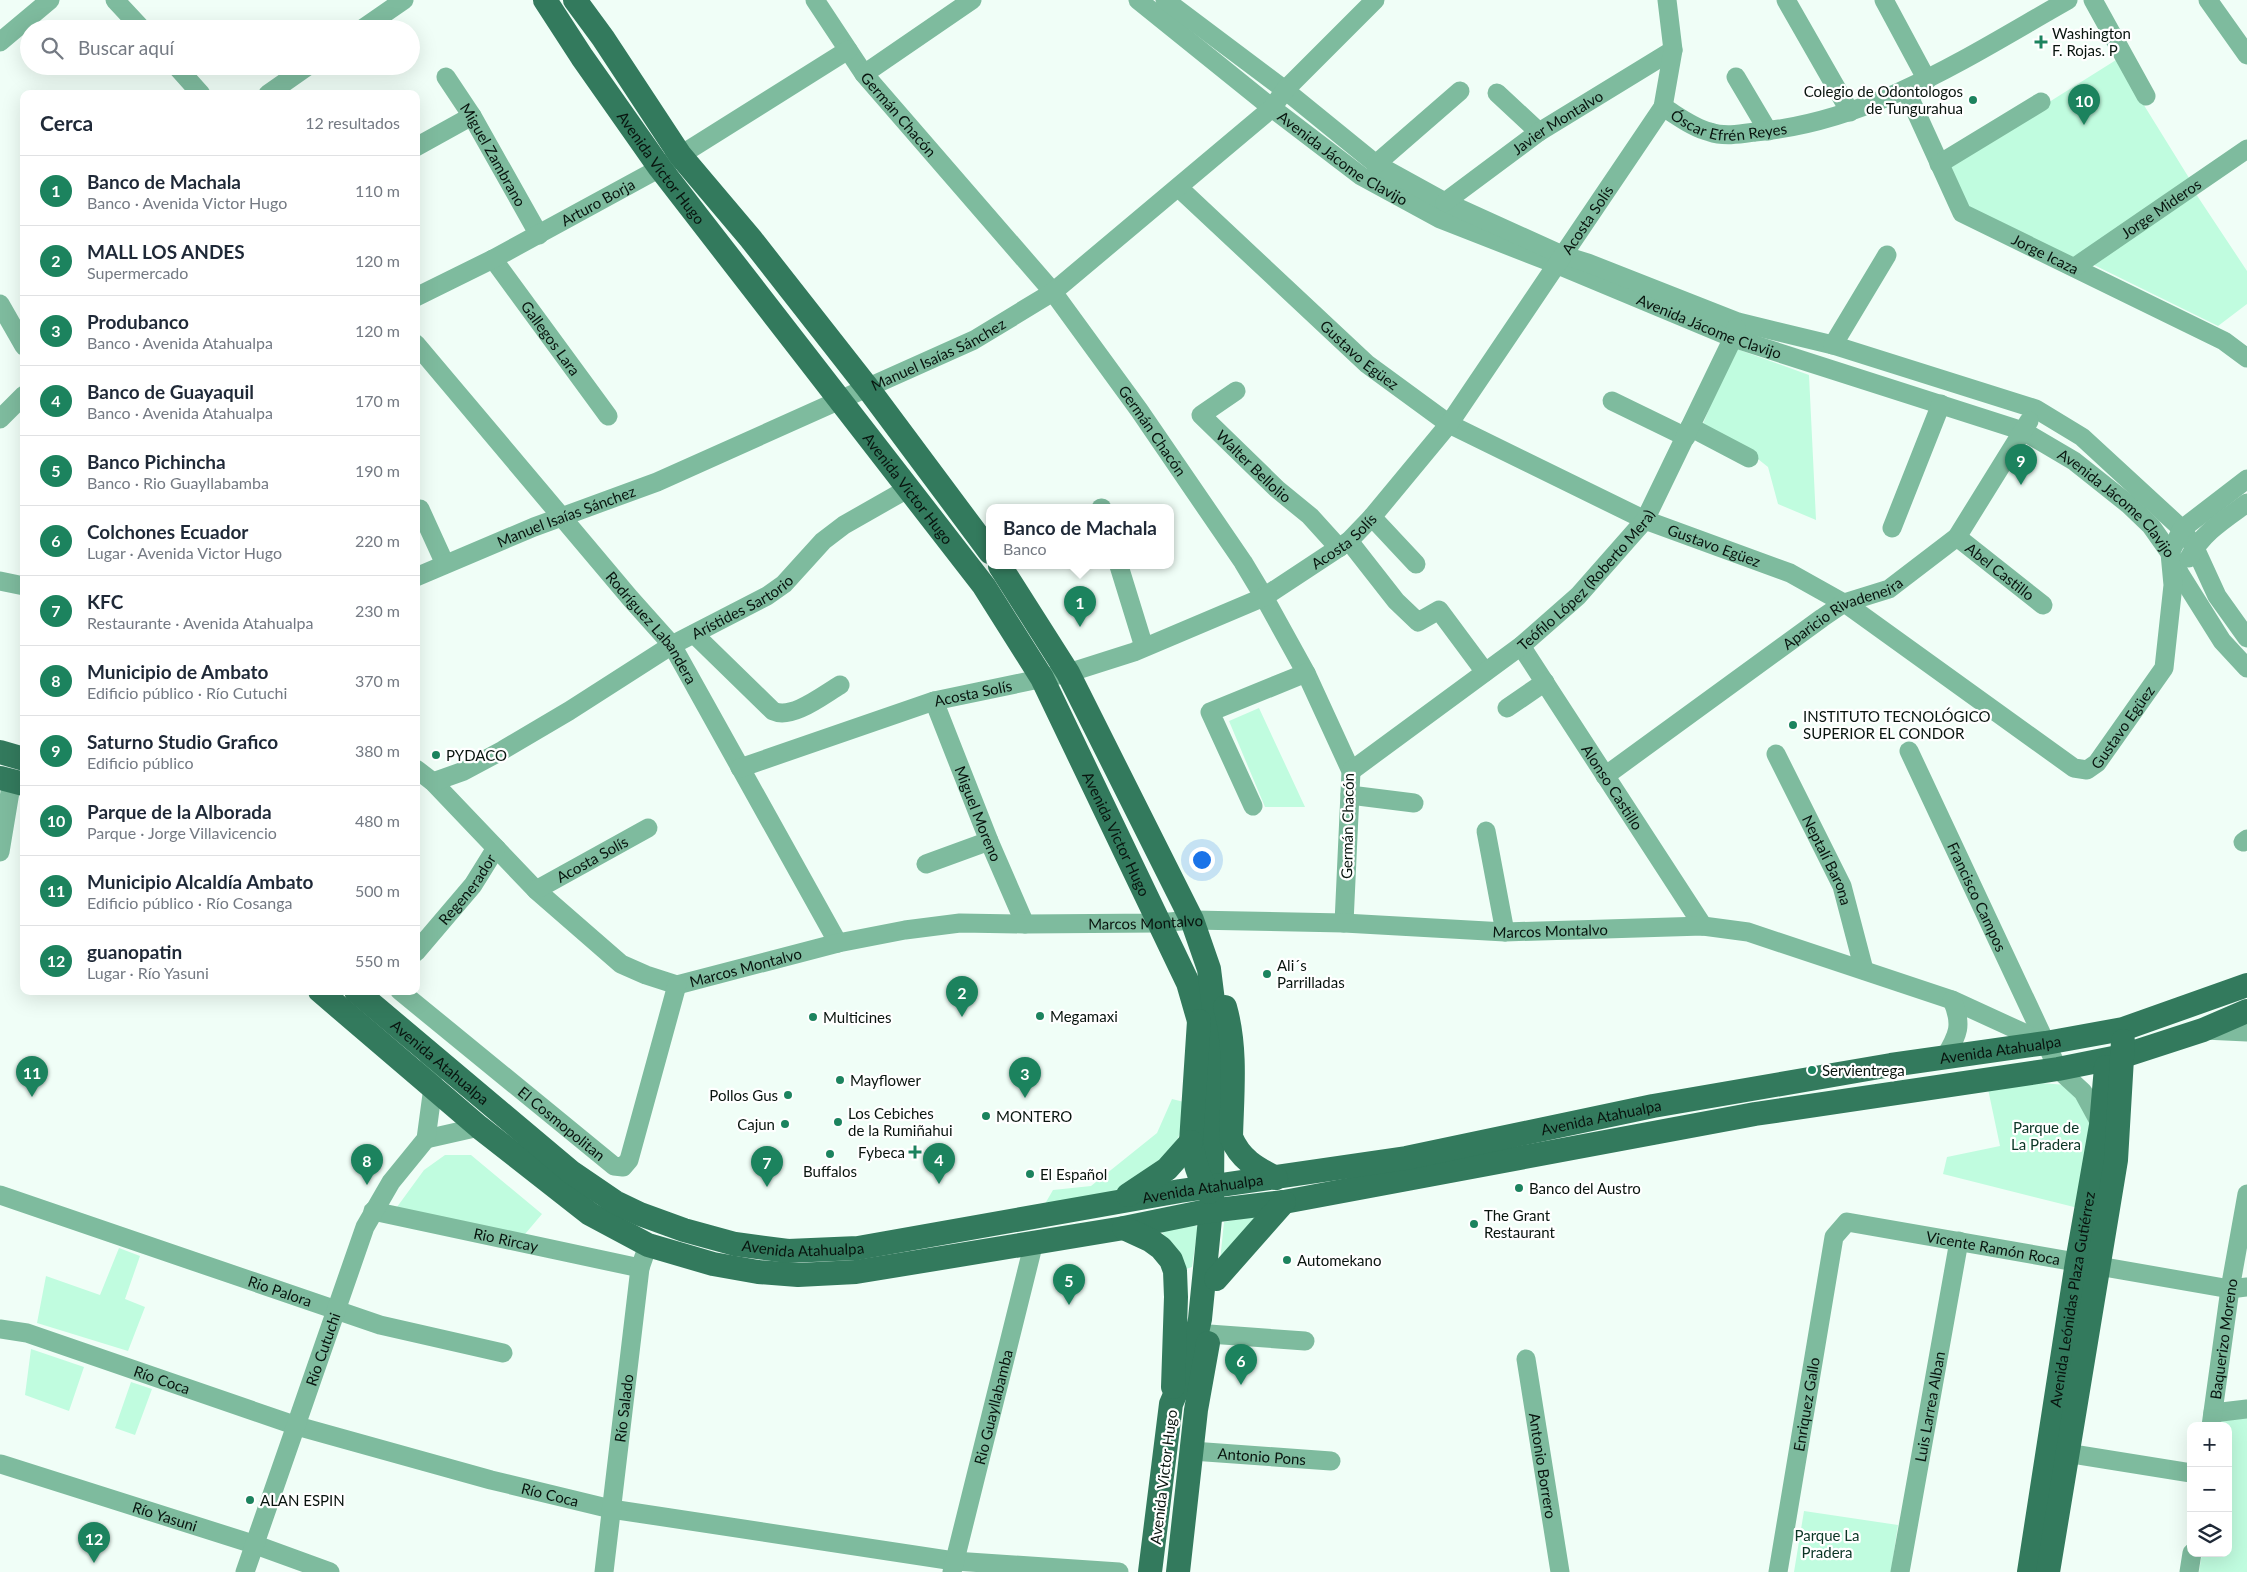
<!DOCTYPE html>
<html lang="es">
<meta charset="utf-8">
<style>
body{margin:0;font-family:Lato,sans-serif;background:#f6f6f7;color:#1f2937}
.controls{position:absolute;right:15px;bottom:15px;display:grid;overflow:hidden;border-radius:10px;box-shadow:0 5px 20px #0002}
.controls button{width:45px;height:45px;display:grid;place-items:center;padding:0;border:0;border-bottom:1px solid #e0e1e3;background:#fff;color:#1f2937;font:25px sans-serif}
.you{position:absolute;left:1201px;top:859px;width:18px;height:18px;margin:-12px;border:4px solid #fff;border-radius:50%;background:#1a73e8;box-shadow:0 0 0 8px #1a73e833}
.badge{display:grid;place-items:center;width:32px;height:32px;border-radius:50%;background:#1c835e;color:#fff;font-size:16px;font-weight:700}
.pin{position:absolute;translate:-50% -41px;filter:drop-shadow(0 1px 2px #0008)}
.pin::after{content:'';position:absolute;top:26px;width:18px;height:15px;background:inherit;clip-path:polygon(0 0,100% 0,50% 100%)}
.popup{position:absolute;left:986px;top:504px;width:188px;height:65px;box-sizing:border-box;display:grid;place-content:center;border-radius:10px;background:#fff;filter:drop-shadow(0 1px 4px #0005);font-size:16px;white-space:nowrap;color:#747a83}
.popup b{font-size:19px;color:#1f2937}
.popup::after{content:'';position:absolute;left:50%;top:100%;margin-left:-10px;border:10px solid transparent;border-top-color:#fff}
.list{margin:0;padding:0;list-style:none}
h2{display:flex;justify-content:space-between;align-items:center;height:65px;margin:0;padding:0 20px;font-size:21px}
h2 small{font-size:16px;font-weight:400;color:#747a83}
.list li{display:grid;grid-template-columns:32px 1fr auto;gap:15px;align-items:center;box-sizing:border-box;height:70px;padding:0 20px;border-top:1px solid #e0e1e3}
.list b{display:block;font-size:19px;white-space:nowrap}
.list p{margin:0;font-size:16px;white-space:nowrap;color:#747a83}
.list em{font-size:16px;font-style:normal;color:#747a83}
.icon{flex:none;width:28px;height:28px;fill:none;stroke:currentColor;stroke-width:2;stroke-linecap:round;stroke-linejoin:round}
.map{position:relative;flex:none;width:2247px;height:1572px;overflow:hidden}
.search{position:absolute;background:#fff;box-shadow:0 5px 20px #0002;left:20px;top:20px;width:400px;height:55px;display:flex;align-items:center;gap:12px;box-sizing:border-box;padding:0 18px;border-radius:28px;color:#747a83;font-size:19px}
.panel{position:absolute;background:#fff;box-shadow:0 5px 20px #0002;left:20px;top:90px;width:400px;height:905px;border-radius:10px}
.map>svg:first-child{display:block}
.green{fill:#c0fcdf}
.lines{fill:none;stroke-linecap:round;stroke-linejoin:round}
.minor{stroke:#7ebb9e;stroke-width:19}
.major{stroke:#337a5d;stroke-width:24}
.poi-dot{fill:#1c835e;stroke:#fff;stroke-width:2}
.labels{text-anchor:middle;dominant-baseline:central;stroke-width:4.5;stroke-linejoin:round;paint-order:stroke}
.poi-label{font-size:15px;fill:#08140e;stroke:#fff;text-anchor:start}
.street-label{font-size:15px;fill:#08140e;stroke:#fff}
.park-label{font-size:15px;fill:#0a3525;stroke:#fff}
</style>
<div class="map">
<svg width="2247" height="1572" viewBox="0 0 2247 1572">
<rect width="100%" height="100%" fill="#f0fef7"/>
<path class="green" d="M2116,60L2194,186L2076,260L1966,207L1946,167Z
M2196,194L2247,271V304L2218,326L2092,264Z
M1734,348L1809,375L1816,520L1778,504L1768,467L1753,455L1702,426Z
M1259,708L1305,807H1265L1229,721Z
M2026,1082L2068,1085L2081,1101L2093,1133L2082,1209L1943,1174L1947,1157L2000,1146L1988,1089Z
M1172,1099L1188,1103C1185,1114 1183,1129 1177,1140C1146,1195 1098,1198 1042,1209L1053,1190L1091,1186L1157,1133Z
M445,1155H471L542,1214L520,1240L397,1207L424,1170Z
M1268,1214L1220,1261L1224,1222Z
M1194,1225L1198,1227L1192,1267L1183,1270L1161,1230Z
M119,1248L140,1256L125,1299L145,1307L128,1351L37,1323L46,1276L100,1295Z
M31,1349L84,1367L69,1411L25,1395Z
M131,1382L152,1389L135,1435L115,1428Z
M2247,1418V1572H2199L2202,1553H2228V1426H2218L2219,1421Z
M1804,1511L1898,1525L1891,1572H1794Z"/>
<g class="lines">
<g class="minor">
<path d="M115,0L142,29"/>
<path id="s1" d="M815,0L864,74L1053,292L1139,410L1243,562L1264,597L1306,673L1351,771L1344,923"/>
<path id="s2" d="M1138,0L1272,108L1361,176L1440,219L1558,265L1733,338L2023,431L2074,461L2128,504L2151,526L2170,553L2180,574L2222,641L2247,668"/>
<path d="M1165,0L1285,90L1376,164L1445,202L1562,255L1588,263L1738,322L1833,345L2036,409L2082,437L2182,529L2195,548L2217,596L2247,638"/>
<path d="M1786,0L1850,112"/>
<path d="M1884,0L1927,80"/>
<path d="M2093,0L2146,96"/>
<path d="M2208,0L2247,55"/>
<path d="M362,29L404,0"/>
<path d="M0,42L50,0"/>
<path d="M176,66L201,94"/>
<path d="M864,74L972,0"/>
<path id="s3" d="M446,77L472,116L539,235"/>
<path d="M1736,77L1768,131"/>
<path id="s4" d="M1906,90L1962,213L2224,341L2247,358"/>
<path d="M1497,93L1539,132"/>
<path d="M268,94L308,66"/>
<path id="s5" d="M1663,107C1678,116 1693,128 1710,132C1724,137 1741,134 1755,132C1871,122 1969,56 2068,0"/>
<path d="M416,147L472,116"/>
<path d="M1376,164L1460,91"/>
<path d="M1939,164L2041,102"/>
<path id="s6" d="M1179,188L1367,364L1449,424L1645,520L1790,573L1849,606L2074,768L2087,770L2097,763L2164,668L2173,585L2170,553L2182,529L2247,479"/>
<path id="s7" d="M1445,202L1539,132L1673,50"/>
<path id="s8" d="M493,259L608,416"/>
<path id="s9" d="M2075,267L2247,149"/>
<path id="s10" d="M416,297L493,259L660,168L848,50"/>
<path d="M0,304L24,346"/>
<path id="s11" d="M416,344L630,598L672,645L838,943"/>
<path d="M1833,345L1887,255"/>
<path id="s12" d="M1236,391L1201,415L1277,489L1310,516L1339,548"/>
<path d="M1612,401L1686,437"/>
<path d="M0,419L24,395"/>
<path d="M1690,427L1749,458"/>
<path d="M1101,508H1102"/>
<path d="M420,509L445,564"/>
<path d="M1372,517L1416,564"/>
<path d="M1892,528L1941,404"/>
<path id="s13" d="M1957,537L2043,605"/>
<path d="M1349,541L1396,601L1418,622L1439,610L1485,672"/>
<path d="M2189,558C2202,533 2225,519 2247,503"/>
<path d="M1119,566L1144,647"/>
<path id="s14" d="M416,577L534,527L657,482L974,340L1053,292L1272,108L1285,90L1375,0"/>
<path d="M0,581L24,586"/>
<path d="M694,634L773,711C792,720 823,695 840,685"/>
<path id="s15" d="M1521,646L1703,926"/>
<path id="s16" d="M934,701L989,841L1025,924"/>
<path d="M1507,708L1545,682"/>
<path id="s17" d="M1909,751L2058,1069L2083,1092L2101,1125"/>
<path id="s18" d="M1776,754L1842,886L1864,970"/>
<path id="s19" d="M740,768L934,701L1068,673L1134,652L1264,597L1349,541L1372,517L1449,424L1663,107L1673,50L1667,0"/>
<path id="s20" d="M416,769L433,782L536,890L621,964L646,975L677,985L838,943L905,930L960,923L1025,924L1158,923L1192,920L1344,923L1505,932L1703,926L1748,932L1952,1000L2046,1043"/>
<path id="s21" d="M1351,771L1521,646L1578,596L1645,520L1733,338L1736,328"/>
<path id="s22" d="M1605,776L1822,618L1844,603L1889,589L1957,537L2029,421"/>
<path id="s23" d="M433,782L464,771L503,750L569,711L672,645L767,596L784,584L823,541L844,525L909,488"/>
<path d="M1350,795L1414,803"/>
<path d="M1253,806L1210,712L1306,673"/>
<path d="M1486,831L1505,932"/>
<path d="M2243,842L2247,839"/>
<path d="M0,852L12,780"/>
<path d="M926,864L989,841"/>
<path id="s24" d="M536,890L648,828"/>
<path id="s25" d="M416,952L473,885L496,848"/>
<path id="s26" d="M400,991L614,1166L623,1167L629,1160L677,985"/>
<path d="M2204,1030L2247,1032"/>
<path d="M1945,1057C1958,1035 1963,1025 1952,1000"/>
<path d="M426,1139L479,1127"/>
<path id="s27" d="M0,1195L380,1325L503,1353"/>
<path id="s28" d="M373,1211L640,1268"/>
<path id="s29" d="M0,1329L27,1333L297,1426L491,1480L611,1509L954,1561L1119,1572"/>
<path d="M1209,1334L1305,1341"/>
<path id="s30" d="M1526,1359L1560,1572"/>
<path d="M2213,1413L2247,1409"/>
<path id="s31" d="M2211,1426L2230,1289L2247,1194"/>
<path id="s32" d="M1192,1451L1331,1461"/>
<path d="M2054,1451L2191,1473"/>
<path id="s33" d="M1,1464L256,1545L330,1572"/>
<path id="s34" d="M245,1572L365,1227L391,1182L426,1139L433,1087L429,1054"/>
<path id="s35" d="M604,1572L640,1268L648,1245"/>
<path id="s36" d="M952,1572L1034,1242"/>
<path id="s37" d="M1778,1572L1834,1237L1847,1222L2230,1289L2247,1287"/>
<path id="s38" d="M1900,1572L1959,1241"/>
<path d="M2189,1572L2192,1553"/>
</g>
<g class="major">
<path id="s39" d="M545,0L582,57L660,168L984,586L1042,678L1188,983L1199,1021L1213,1043"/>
<path d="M575,0L603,38L680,155L751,239L867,387L990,552"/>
<path d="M1000,566L1068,673L1192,920L1209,969L1216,1025L1213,1043L1212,1199L1200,1319L1192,1355L1171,1404L1150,1572"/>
<path d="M0,752L24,759"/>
<path d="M0,778L24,784"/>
<path d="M320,991L479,1127L590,1214L648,1245L713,1264L758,1272L798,1275L856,1272L1124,1228L1202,1212L1284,1202L1755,1114L2058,1069L2123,1056L2203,1030L2247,1011"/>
<path id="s40" d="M356,991L571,1172L615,1202L640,1214L684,1230L735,1244L788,1251L858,1248L1180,1191L1406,1158L1653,1106L1891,1065L2046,1043L2123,1029L2247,985"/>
<path d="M1225,1007C1237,1049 1232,1095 1231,1137C1240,1159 1256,1168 1276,1178"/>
<path d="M1199,1021L1191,1142C1194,1158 1198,1179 1209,1192"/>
<path d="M1128,1195L1167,1169L1191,1142"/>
<path d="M1124,1228L1150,1240L1161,1248L1171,1260L1175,1271L1176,1297L1173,1387"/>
<path d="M1216,1279L1284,1202"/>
<path d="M1178,1572L1196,1410L1208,1343"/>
<path id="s41" d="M2029,1572L2077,1262L2101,1125L2106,1067"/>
<path d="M2048,1572L2116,1160L2123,1041"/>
</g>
</g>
<g class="poi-dot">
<path d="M2038.5 34.5h5v5h5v5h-5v5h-5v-5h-5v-5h5z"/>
<circle cx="1973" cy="100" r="5"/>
<circle cx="1793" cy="725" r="5"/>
<circle cx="436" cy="755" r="5"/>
<circle cx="1267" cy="974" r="5"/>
<circle cx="1040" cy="1016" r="5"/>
<circle cx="813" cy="1017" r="5"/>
<circle cx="1812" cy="1070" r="5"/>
<circle cx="840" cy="1080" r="5"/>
<circle cx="788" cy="1095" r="5"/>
<circle cx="986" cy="1116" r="5"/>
<circle cx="838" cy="1122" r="5"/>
<circle cx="785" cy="1124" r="5"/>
<path d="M912.5 1144.5h5v5h5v5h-5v5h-5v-5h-5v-5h5z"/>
<circle cx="830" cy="1154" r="5"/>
<circle cx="1030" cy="1174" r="5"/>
<circle cx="1519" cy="1188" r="5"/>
<circle cx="1474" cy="1224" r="5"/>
<circle cx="1287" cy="1260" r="5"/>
<circle cx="250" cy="1500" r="5"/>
</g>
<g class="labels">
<g class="poi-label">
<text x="2052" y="33">Washington<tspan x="2052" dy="17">F. Rojas. P</tspan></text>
<text x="1963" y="91" text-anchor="end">Colegio de Odontologos<tspan x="1963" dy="17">de Tungurahua</tspan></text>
<text x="1803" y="716">INSTITUTO TECNOLÓGICO<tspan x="1803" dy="17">SUPERIOR EL CONDOR</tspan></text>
<text x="446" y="755">PYDACO</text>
<text x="1277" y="965">Ali´s<tspan x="1277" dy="17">Parrilladas</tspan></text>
<text x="1050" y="1016">Megamaxi</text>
<text x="823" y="1017">Multicines</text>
<text x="1822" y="1070">Servientrega</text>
<text x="850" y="1080">Mayflower</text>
<text x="778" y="1095" text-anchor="end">Pollos Gus</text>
<text x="848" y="1113">Los Cebiches<tspan x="848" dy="17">de la Rumiñahui</tspan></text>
<text x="996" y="1116">MONTERO</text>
<text x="775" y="1124" text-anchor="end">Cajun</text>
<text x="905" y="1152" text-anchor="end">Fybeca</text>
<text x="830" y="1171" text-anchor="middle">Buffalos</text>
<text x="1040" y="1174">El Español</text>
<text x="1529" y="1188">Banco del Austro</text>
<text x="1484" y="1215">The Grant<tspan x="1484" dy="17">Restaurant</tspan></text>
<text x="1297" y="1260">Automekano</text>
<text x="260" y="1500">ALAN ESPIN</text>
</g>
<g class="street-label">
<text stroke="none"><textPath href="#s1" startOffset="142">Germán Chacón</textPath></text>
<text stroke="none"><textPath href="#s5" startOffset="71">Óscar Efrén Reyes</textPath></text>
<text stroke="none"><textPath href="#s7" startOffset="138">Javier Montalvo</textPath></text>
<text stroke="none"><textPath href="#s3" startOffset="91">Miguel Zambrano</textPath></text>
<text stroke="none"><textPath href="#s2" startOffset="259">Avenida Jácome Clavijo</textPath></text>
<text stroke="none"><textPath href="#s39" startOffset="204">Avenida Victor Hugo</textPath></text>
<text stroke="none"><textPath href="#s10" startOffset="205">Arturo Borja</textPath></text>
<text stroke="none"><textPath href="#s9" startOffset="104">Jorge Mideros</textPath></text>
<text stroke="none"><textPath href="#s19" startOffset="1055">Acosta Solís</textPath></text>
<text stroke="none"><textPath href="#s4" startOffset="228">Jorge Icaza</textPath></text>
<text stroke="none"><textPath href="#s2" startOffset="664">Avenida Jácome Clavijo</textPath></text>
<text stroke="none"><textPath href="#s8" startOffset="98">Gallegos Lara</textPath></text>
<text stroke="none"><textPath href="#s14" startOffset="568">Manuel Isaías Sánchez</textPath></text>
<text stroke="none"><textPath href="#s6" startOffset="246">Gustavo Egüez</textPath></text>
<text stroke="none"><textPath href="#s1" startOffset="548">Germán Chacón</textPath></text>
<text stroke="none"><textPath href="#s12" startOffset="116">Walter Bellolio</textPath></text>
<text stroke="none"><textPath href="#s39" startOffset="609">Avenida Victor Hugo</textPath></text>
<text stroke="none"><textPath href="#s2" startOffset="1114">Avenida Jácome Clavijo</textPath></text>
<text stroke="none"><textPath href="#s14" startOffset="162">Manuel Isaías Sánchez</textPath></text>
<text stroke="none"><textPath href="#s19" startOffset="650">Acosta Solís</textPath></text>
<text stroke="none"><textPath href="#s6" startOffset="651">Gustavo Egüez</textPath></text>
<text stroke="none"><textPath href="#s13" startOffset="55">Abel Castillo</textPath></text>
<text stroke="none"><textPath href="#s21" startOffset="304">Teófilo López (Roberto Mera)</textPath></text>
<text stroke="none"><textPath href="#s23" startOffset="356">Arístides Sartorio</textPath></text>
<text stroke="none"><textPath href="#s22" startOffset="289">Aparicio Rivadeneira</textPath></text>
<text stroke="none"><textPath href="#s11" startOffset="369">Rodríguez Labandera</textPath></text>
<text stroke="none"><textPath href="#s19" startOffset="245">Acosta Solís</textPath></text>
<text stroke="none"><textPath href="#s6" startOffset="1146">Gustavo Egüez</textPath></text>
<text stroke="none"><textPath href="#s15" startOffset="168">Alonso Castillo</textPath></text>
<text stroke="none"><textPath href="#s16" startOffset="121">Miguel Moreno</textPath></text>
<text transform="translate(1347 826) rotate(-89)">Germán Chacón</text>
<text stroke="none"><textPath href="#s39" startOffset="1014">Avenida Victor Hugo</textPath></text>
<text stroke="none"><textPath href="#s24" startOffset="64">Acosta Solís</textPath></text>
<text stroke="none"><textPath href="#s18" startOffset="118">Neptalí Barona</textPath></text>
<text stroke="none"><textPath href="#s25" startOffset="81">Regenerador</textPath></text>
<text stroke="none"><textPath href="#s17" startOffset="161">Francisco Campos</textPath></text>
<text stroke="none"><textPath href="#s20" startOffset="819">Marcos Montalvo</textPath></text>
<text stroke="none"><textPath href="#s20" startOffset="1224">Marcos Montalvo</textPath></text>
<text stroke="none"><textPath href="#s20" startOffset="414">Marcos Montalvo</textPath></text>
<text stroke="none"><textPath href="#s40" startOffset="1745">Avenida Atahualpa</textPath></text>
<text stroke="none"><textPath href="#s40" startOffset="110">Avenida Atahualpa</textPath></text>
<text stroke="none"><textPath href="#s40" startOffset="1340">Avenida Atahualpa</textPath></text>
<text stroke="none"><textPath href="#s26" startOffset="209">El Cosmopolitan</textPath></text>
<text stroke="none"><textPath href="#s40" startOffset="935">Avenida Atahualpa</textPath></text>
<text stroke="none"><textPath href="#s28" startOffset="136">Rio Rircay</textPath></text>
<text stroke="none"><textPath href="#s40" startOffset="530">Avenida Atahualpa</textPath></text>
<text stroke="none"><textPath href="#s37" startOffset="508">Vicente Ramón Roca</textPath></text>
<text stroke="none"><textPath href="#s27" startOffset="296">Rio Palora</textPath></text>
<text stroke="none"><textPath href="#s41" startOffset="276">Avenida Leónidas Plaza Gutiérrez</textPath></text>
<text stroke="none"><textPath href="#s31" startOffset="88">Baquerizo Moreno</textPath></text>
<text stroke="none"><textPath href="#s34" startOffset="236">Río Cutuchi</textPath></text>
<text stroke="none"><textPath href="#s29" startOffset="170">Río Coca</textPath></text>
<text stroke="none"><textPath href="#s37" startOffset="170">Enriquez Gallo</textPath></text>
<text stroke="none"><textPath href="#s36" startOffset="170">Rio Guayllabamba</textPath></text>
<text stroke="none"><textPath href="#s38" startOffset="168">Luis Larrea Alban</textPath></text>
<text stroke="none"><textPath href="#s35" startOffset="165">Río Salado</textPath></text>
<text stroke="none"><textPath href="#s32" startOffset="70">Antonio Pons</textPath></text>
<text stroke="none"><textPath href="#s30" startOffset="108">Antonio Borrero</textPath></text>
<text transform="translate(1163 1477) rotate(-83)">Avenida Victor Hugo</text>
<text stroke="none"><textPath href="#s29" startOffset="575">Río Coca</textPath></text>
<text stroke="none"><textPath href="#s33" startOffset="172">Río Yasuni</textPath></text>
</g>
<g class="park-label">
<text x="2046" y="1127">Parque de<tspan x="2046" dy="17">La Pradera</tspan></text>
<text x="1827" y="1535">Parque La<tspan x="1827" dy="17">Pradera</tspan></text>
</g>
</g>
</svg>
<div class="controls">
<button>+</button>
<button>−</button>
<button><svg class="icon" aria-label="layers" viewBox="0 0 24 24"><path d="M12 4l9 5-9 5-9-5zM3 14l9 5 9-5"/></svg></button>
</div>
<div class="you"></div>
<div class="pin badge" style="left:1080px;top:627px">1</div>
<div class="popup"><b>Banco de Machala</b>Banco</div>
<div class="pin badge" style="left:962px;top:1017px">2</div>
<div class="pin badge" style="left:1025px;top:1098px">3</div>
<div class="pin badge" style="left:939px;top:1184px">4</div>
<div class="pin badge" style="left:1069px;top:1305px">5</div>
<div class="pin badge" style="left:1241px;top:1385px">6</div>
<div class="pin badge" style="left:767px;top:1187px">7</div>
<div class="pin badge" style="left:367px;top:1185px">8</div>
<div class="pin badge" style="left:2021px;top:485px">9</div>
<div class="pin badge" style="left:2084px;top:125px">10</div>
<div class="pin badge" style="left:32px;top:1097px">11</div>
<div class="pin badge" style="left:94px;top:1563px">12</div>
<div class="search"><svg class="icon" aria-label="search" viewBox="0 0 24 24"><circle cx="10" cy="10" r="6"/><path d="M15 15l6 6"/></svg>Buscar aquí</div>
<section class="panel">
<h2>Cerca<small>12 resultados</small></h2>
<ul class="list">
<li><span class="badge">1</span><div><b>Banco de Machala</b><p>Banco · Avenida Victor Hugo</p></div><em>110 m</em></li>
<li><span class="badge">2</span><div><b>MALL LOS ANDES</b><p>Supermercado</p></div><em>120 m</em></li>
<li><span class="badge">3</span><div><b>Produbanco</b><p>Banco · Avenida Atahualpa</p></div><em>120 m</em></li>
<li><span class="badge">4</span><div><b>Banco de Guayaquil</b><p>Banco · Avenida Atahualpa</p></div><em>170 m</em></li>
<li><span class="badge">5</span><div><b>Banco Pichincha</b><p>Banco · Rio Guayllabamba</p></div><em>190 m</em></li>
<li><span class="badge">6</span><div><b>Colchones Ecuador</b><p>Lugar · Avenida Victor Hugo</p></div><em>220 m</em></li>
<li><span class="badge">7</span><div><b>KFC</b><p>Restaurante · Avenida Atahualpa</p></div><em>230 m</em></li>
<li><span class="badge">8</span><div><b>Municipio de Ambato</b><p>Edificio público · Río Cutuchi</p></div><em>370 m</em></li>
<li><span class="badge">9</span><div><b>Saturno Studio Grafico</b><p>Edificio público</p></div><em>380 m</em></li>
<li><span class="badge">10</span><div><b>Parque de la Alborada</b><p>Parque · Jorge Villavicencio</p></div><em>480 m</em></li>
<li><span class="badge">11</span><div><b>Municipio Alcaldía Ambato</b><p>Edificio público · Río Cosanga</p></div><em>500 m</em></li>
<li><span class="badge">12</span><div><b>guanopatin</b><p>Lugar · Río Yasuni</p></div><em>550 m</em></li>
</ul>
</section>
</div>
